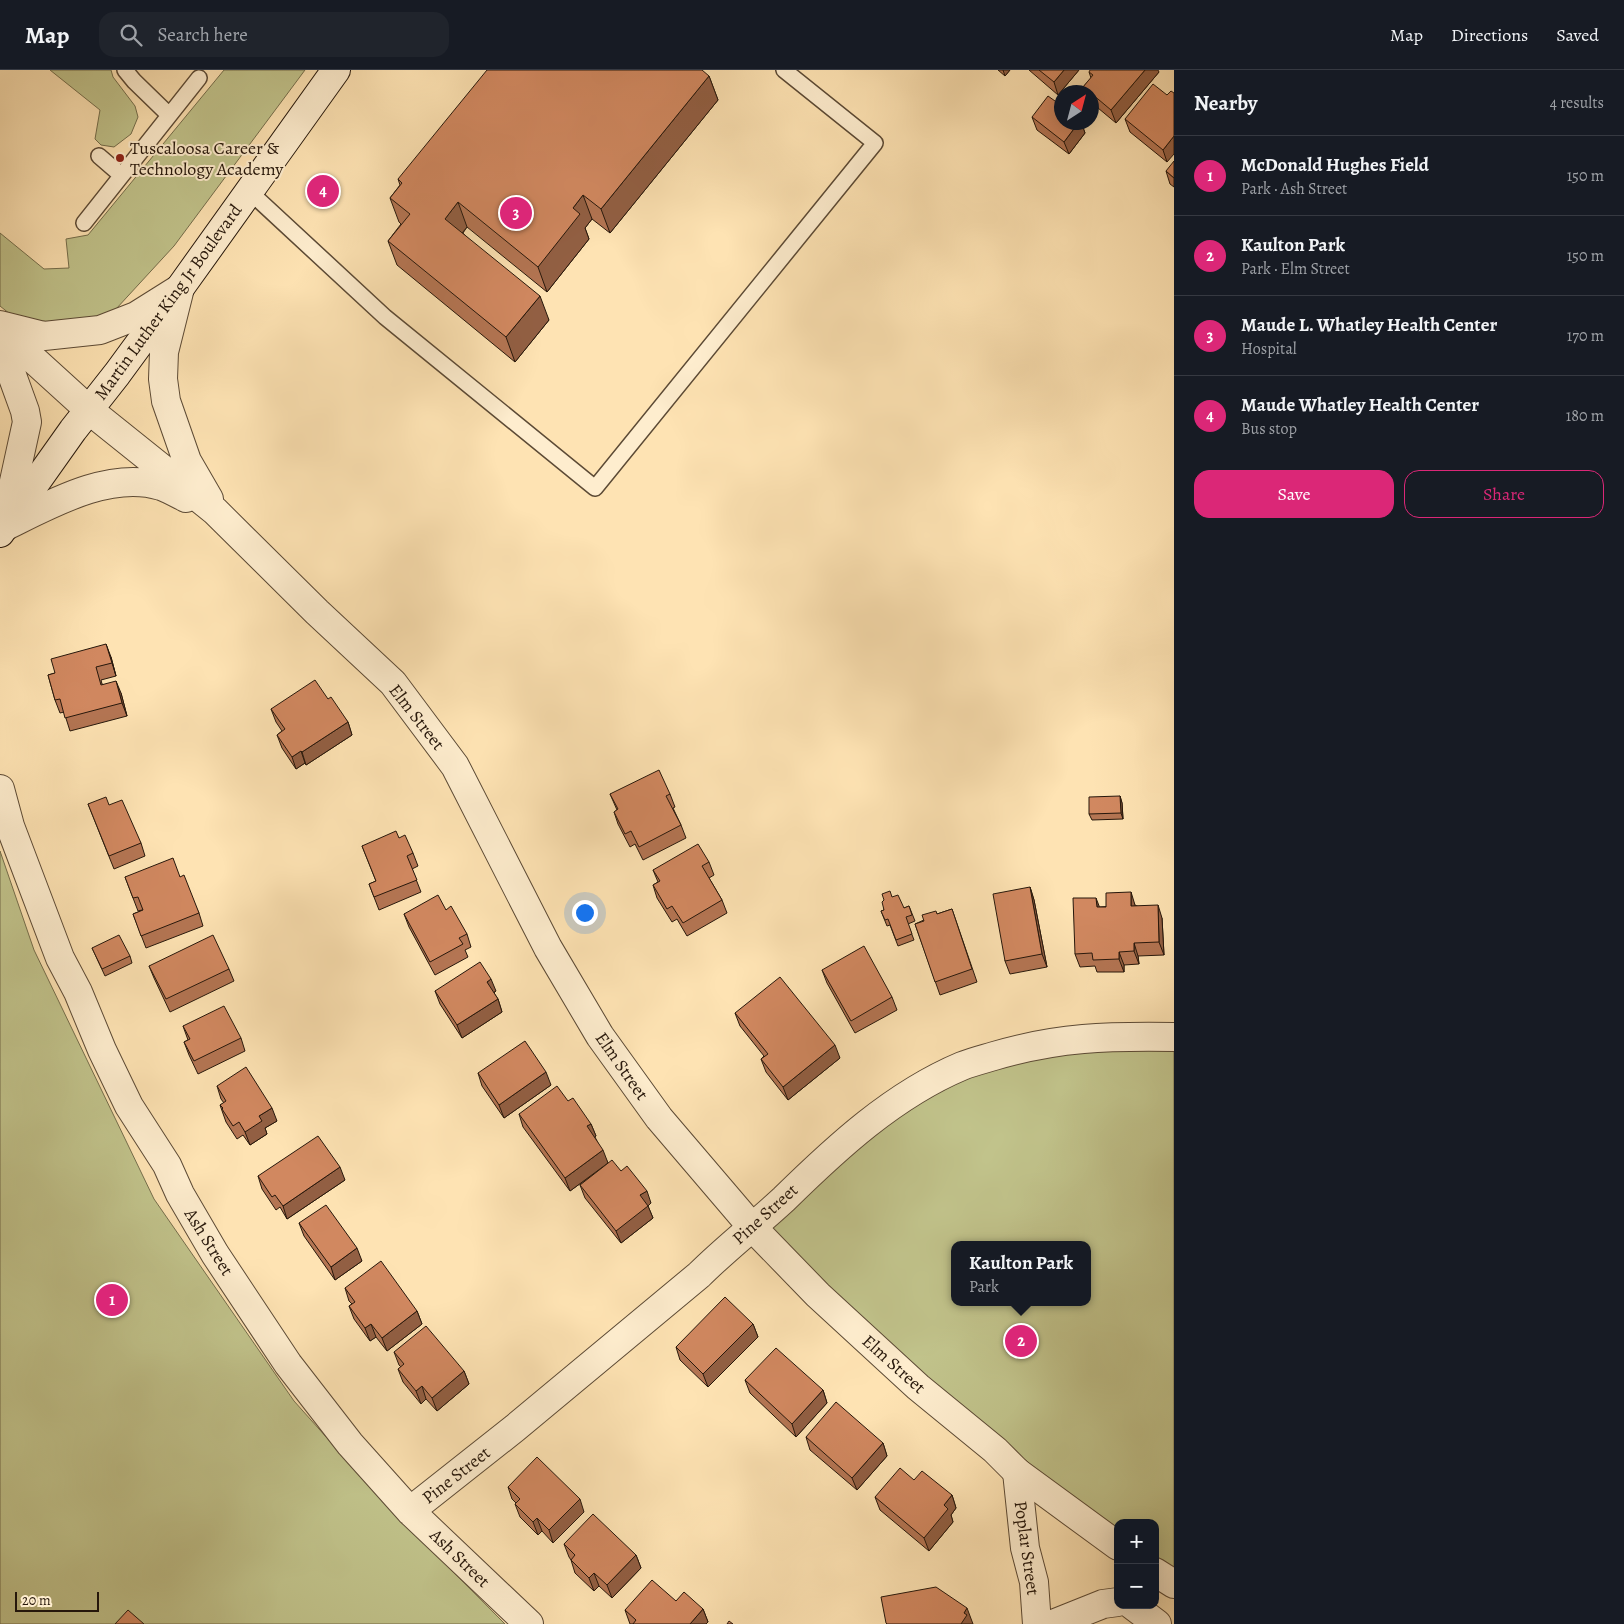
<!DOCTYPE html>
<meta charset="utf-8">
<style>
body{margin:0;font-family:Alegreya,serif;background:#20242c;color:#f1f3f6}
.controls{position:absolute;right:15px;bottom:15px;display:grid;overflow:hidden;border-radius:10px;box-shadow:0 5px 20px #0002}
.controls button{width:45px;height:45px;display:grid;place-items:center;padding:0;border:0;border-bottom:1px solid #363941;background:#171b24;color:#f1f3f6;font:25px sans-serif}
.compass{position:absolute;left:1054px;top:15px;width:45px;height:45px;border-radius:50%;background:#171b24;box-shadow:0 5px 20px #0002;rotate:36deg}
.scale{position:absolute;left:15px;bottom:12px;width:84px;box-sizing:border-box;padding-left:5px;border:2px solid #26170b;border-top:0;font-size:14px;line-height:18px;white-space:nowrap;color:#26170b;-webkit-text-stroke:4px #feedce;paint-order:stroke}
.you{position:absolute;left:584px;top:842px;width:18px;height:18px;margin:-12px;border:4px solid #fff;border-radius:50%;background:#1a73e8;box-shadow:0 0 0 8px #1a73e833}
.badge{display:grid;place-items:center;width:32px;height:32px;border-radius:50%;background:#db2777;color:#fff;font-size:16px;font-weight:700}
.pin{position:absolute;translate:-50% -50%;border:2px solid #fff;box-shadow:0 1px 5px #0006}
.popup{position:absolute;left:951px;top:1171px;width:140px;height:65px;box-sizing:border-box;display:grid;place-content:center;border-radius:10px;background:#171b24;filter:drop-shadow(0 1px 4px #0005);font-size:16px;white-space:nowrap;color:#9ea1a6}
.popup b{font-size:19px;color:#f1f3f6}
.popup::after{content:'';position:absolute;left:50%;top:100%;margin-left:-10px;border:10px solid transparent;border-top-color:#171b24}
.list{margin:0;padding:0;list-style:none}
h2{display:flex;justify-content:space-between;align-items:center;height:65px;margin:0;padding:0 20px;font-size:21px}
h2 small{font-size:16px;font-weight:400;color:#9ea1a6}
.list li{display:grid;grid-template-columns:32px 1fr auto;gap:15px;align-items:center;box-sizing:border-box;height:80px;padding:0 20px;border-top:1px solid #363941}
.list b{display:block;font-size:19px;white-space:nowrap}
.list p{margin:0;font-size:16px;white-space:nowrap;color:#9ea1a6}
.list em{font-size:16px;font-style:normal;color:#9ea1a6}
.actions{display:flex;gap:10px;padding:15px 20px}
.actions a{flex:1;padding:11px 0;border:1px solid #db2777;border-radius:15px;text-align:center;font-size:18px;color:#db2777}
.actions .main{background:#db2777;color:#fff}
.icon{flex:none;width:28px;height:28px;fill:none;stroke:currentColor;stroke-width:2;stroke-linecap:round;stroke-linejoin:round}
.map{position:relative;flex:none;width:1174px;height:1554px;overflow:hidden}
header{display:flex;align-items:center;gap:30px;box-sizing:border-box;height:70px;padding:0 25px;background:#171b24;border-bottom:1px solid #363941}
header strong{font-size:24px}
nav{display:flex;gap:28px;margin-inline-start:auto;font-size:18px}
.search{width:350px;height:45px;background:#20242c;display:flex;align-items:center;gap:12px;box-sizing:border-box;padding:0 18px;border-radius:15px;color:#9ea1a6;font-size:19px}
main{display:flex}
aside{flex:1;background:#171b24}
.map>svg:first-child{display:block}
.green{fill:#c1c38b;stroke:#746d4b;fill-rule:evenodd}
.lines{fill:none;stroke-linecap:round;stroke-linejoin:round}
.service-casing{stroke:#5c4a35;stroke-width:18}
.minor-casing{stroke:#5c4a35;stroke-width:30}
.tertiary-casing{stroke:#5c4a35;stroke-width:30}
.secondary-casing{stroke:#26170b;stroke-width:30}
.service{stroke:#feedce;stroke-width:15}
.minor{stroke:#feedce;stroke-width:28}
.tertiary{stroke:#feedce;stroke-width:28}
.secondary{stroke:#feedce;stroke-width:28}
.wall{fill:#b47553;stroke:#26170b}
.shaded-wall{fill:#925f43;stroke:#26170b}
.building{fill:#d18860;stroke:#26170b}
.poi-dot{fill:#8f2418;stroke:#feedce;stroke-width:2}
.labels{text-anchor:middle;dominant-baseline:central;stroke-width:4;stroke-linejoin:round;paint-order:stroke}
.poi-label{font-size:18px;fill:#26170b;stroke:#feedce;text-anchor:start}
.street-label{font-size:18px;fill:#26170b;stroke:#feedce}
</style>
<header>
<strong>Map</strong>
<div class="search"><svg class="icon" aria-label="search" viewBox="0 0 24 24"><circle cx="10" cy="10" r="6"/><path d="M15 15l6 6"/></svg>Search here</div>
<nav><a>Map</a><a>Directions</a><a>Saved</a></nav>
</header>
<main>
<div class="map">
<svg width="1174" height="1554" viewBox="0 0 1174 1554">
<rect width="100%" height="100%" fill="#fee3b3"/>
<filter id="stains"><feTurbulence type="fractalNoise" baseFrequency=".004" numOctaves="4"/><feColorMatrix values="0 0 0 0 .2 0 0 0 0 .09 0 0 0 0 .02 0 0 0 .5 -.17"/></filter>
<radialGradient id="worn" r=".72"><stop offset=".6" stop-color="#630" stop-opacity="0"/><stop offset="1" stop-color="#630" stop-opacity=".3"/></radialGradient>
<path class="green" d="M50,0H111L113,7L135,36L138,47L131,64L114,77L101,75L95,69L100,40Z
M224,0H305L174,176L116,239L75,257L15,248L0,236V163L44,199L69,198L66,169L88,165Z
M0,781L34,880L154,1129L294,1331L386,1434L505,1554H0Z
M1174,967V1514L1155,1502V1453H1118V1476L752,1157L963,995ZM955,1175H1087V1232H955Z"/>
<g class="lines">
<g class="service-casing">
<path id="service" d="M125,0L134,11L169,45
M99,86L121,105
M249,121L385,247L595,418L875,73L784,0
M84,153L199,8"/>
</g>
<g class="minor-casing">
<path id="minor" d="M0,719L10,756L60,888L78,922L102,980L129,1036L167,1095L180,1124L215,1184L288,1294L350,1374L410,1441L529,1554
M1017,1402L1025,1478L1034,1512L1037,1554
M410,1441L515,1358L699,1205C726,1178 756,1155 784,1129C836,1078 893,1025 962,996C972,992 984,989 994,986C1058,967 1108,966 1174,967
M1132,1535L1157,1554
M1053,1554L1103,1534L1118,1532"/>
</g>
<g class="tertiary-casing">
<path id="tertiary" d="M180,218L164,282L163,309L166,331L187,391L209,429
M0,255L44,266L100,260L136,246L179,219
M0,259L89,340L215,441L317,542L393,613L455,696L548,878L600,966L659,1048L752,1157L818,1225L918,1317L995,1380L1017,1402L1118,1476
M0,272L25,341L27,352L4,457
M4,457C49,435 109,400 161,416C169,419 178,424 186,428
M1155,1502L1174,1514"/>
</g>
<g class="secondary-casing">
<path id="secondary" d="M0,463L73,360L117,304L180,218L336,0"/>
</g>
<use href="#service" class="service"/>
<use href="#minor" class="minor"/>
<use href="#tertiary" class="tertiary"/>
<use href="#secondary" class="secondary"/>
</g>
<path class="wall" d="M998,0H1010L1005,6Z
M1029,0H1079L1058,25Z
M1089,2H1159L1116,53L1092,33V22H1085L1083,17L1091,8Z
M709,6L718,30L610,163L592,149L585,158L589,169L547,222L467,157L463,163L549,250L515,292L397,195L388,171L401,154L399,152L390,128L400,115L398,109Z
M1167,25V92L1130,62L1125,49Z
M1032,47L1062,52H1081L1085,63L1069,84L1037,60Z
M1166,101L1174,108V117L1170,114Z
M111,587L116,606L101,610L102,614L121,623L127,646L70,661L64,642L60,643L55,630L48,605Z
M328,629L348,652L352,665L306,695L305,693L296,699L282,678L277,665L282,661L276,652L271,639Z
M610,724H670L675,737L673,738L681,755L686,768L643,790L635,774L630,777L618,754L614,742L617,740Z
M1120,726L1122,733L1123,749L1092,750L1089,744Z
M88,734L109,735L141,773L145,786L114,799Z
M399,768L413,783L418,796L412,799L421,822L379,840L369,814L376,811L362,776Z
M709,792L714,805L709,808L722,830L727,843L687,866L677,849L672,852L657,828L653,815L658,812L653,800Z
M125,807H180L199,843L203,856L146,878L133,844L143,840H142L138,841Z
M1030,817L1034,830L1047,897L1010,904L1005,891Z
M892,827L904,838L909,836L915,851L908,854L914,870L898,876L890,855L887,856L881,841L884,840V830Z
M1135,835L1162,848L1164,885L1138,886L1139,894L1124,895V902H1097L1095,896L1080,897L1075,884L1100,837Z
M952,839L977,912L940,925L915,854L937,844Z
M446,840L467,864L471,877L465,880L468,887L435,905L409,857L404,844Z
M92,878L130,886L132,893L105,906Z
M149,896L229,899L234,911L170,942L154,908Z
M822,900L892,927L897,940L855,963L827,913Z
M435,921H496L494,923L498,929L502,942L462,968L440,934Z
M735,943L840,988L788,1030L766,1002L761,989L764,986L740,956Z
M183,956L241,968L245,981L198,1004L189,985L184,972L188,970Z
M478,1003L551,1015L504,1048L482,1016Z
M217,1016L277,1051L265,1058L267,1064L250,1075L243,1065L237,1069L226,1052L220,1035L224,1033L221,1029Z
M568,1031L591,1054L596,1066L595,1067L608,1093L621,1101L651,1133L648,1136L653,1148L621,1173L585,1128L580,1115L603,1097L570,1121L523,1057L519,1044Z
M258,1106L345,1110L287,1149L280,1137L276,1140L262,1119Z
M299,1153L362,1191L335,1210L304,1166Z
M345,1218L417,1241L422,1254L387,1281L376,1267L370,1271L354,1249L349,1236L352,1234L349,1231Z
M753,1254L758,1267L708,1317L680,1290L676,1277Z
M394,1282L464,1301L469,1314L437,1341L426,1329L421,1334L403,1312L398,1299L401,1297L399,1295Z
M745,1310L823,1320L827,1333L796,1367L750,1323Z
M806,1367L883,1373L887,1386L857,1420L810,1380Z
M914,1410L952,1425L956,1438L951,1445L953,1452L929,1481L880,1440L875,1427Z
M508,1417L584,1442L553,1473L542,1461L538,1465L520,1447L515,1434L516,1433L512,1429Z
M564,1474L636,1485L641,1498L612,1528L599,1516L594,1521L575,1503L571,1490L569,1487Z
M676,1531L703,1539L708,1552L706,1554H630L625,1540Z"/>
<path class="shaded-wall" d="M1003,0H1010L1005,6Z
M1064,0H1079L1058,25L1054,12Z
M1145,0H1158L1159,2L1116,53L1111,40Z
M709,6L718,30L610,163L601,139Z
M1079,52H1081L1085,63L1069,84L1064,72Z
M1174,66V84L1167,92L1163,80Z
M583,125L592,149L585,158L589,169L547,222L538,197L573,138Z
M458,132L467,157L454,173L445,149Z
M540,226L549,250L515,292L506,267Z
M106,574L111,587L116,606L112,593Z
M116,611L121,623L127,646L122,633Z
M348,652L352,665L306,695L302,682Z
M301,681L305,693L296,699L292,687Z
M1120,726L1122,733L1123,749L1121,743Z
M1030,817L1034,830L1047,897L1042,884Z
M1131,822L1135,835L1136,848L1131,836Z
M1096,828L1101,841L1097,837Z
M1158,835L1162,848L1164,885L1159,872Z
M1134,873L1138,886L1139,894L1134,881Z
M1119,882L1124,895V902L1119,889Z
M491,909L496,921L491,924L487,912Z
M498,929L502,942L462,968L457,955Z
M835,975L840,988L788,1030L783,1017Z
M546,1002L551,1015L504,1048L499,1035Z
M272,1038L277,1051L265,1058L267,1064L250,1075L245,1062L259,1046Z
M591,1054L596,1066L592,1069L587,1056Z
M603,1080L608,1093L570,1121L565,1108Z
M340,1097L345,1110L287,1149L283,1136Z
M647,1121L651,1133L648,1136L653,1148L621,1173L616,1161L640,1125Z
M357,1178L362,1191L335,1210L331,1197Z
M417,1241L422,1254L387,1281L382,1268Z
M371,1254L376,1267L370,1271L365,1258Z
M753,1254L758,1267L708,1317L703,1304Z
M464,1301L469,1314L437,1341L432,1328Z
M422,1316L426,1329L421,1334L416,1321Z
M823,1320L827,1333L796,1367L792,1354Z
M883,1373L887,1386L857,1420L852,1408Z
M952,1425L956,1438L951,1445L953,1452L929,1481L924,1468L944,1435Z
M580,1429L584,1442L553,1473L549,1460Z
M537,1448L542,1461L538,1465L533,1452Z
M636,1485L641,1498L612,1528L607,1515Z
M594,1503L599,1516L594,1521L589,1508Z
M967,1538L973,1554H961L964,1543Z
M703,1539L708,1552L706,1554H690Z"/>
<path class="building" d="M487,0H702L709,6L601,139L583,125L573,138L580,144L538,197L458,132L445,149L540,226L506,267L388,171L410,144L390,128L402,113L398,109Z
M1039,0H1064L1054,12Z
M1090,0H1145L1111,40L1092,24V22H1090L1083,17L1093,5L1089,2Z
M1153,14L1167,25L1171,21L1174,23V66L1163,80L1125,49Z
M1048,26L1062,36V52H1079L1064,72L1032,47Z
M1174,91V108L1166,101Z
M106,574L112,593L96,597L101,615L116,611L122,633L65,648L60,629L55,630L48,605L55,603L51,589Z
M315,610L328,629L331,627L348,652L302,682L301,681L292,687L277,665L285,659L271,639Z
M659,700L670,724L666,726L681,755L639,777L631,761L625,764L614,742L618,739L610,724Z
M1120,726L1121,743L1089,744V727Z
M106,727L109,735L122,730L141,773L109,786L88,734Z
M396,761L399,768L405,765L413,783L407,786L417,810L374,827L369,814L376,811L362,776Z
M698,774L709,792L702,796L722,830L683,853L672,836L667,839L653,815L660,811L653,800Z
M173,788L180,807L184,805L199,843L141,866L133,844L143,840L138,827L133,828L125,807Z
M1030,817L1042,884L1005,891L993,824Z
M890,821L892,827L898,825L904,838L909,836L912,845L906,847L912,864L896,870L888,849L885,850L881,841L884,840L882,832L884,830L882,824Z
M1131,822V836L1158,835L1159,872L1134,873V881L1119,882V889L1093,890L1092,883L1075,884L1073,828H1096L1097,837H1106V823Z
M438,825L446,840L451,836L467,864L459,868L463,874L430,892L404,844Z
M952,839L972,899L935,912L915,854L924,851L922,845L936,841L937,844Z
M119,865L130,886L102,899L92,878Z
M213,865L229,899L166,929L149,896Z
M864,876L892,927L851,951L822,900Z
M480,892L491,909L487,912L498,929L457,955L435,921Z
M780,907L835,975L783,1017L761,989L768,984L735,943Z
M224,936L241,968L194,991L184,972L190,969L183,956Z
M525,971L546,1002L499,1035L478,1003Z
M246,997L272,1038L259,1046L262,1051L245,1062L239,1052L233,1056L222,1039L223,1038L220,1035L226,1031L217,1016Z
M557,1016L568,1031L573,1028L591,1054L587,1056L603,1080L565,1108L519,1044Z
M318,1066L340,1097L283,1136L275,1125L272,1127L258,1106Z
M612,1090L621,1101L627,1096L647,1121L640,1125L648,1136L616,1161L580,1115Z
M326,1135L357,1178L331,1197L299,1153Z
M381,1191L417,1241L382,1268L371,1254L365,1258L349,1236L355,1232L345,1218Z
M725,1227L753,1254L703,1304L676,1277Z
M426,1256L464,1301L432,1328L422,1316L416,1321L398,1299L404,1294L394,1282Z
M776,1278L823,1320L792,1354L745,1310Z
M836,1332L883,1373L852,1408L806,1367Z
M537,1387L580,1429L549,1460L537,1448L533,1452L515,1434L520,1429L508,1417Z
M900,1398L914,1410L922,1401L952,1425L944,1435L948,1439L924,1468L875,1427Z
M593,1444L636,1485L607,1515L594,1503L589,1508L571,1490L575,1485L564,1474Z
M652,1510L676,1531L684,1522L703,1539L690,1554H633L636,1550L625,1540Z
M936,1517L967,1538L964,1543L967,1545L961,1554H887L886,1553L881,1527Z
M128,1540L144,1554H115Z
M729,1551L733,1554H727Z"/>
<circle class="poi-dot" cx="120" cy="88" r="5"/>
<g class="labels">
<g class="poi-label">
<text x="130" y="78">Tuscaloosa Career &amp;<tspan x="130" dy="21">Technology Academy</tspan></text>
</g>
<g class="street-label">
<text transform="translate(168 232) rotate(-54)">Martin Luther King Jr Boulevard</text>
<text transform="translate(417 647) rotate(52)">Elm Street</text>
<text transform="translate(622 996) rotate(55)">Elm Street</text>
<text transform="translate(765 1144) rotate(-42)">Pine Street</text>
<text transform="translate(209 1172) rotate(58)">Ash Street</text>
<text transform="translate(894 1294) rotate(42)">Elm Street</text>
<text transform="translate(456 1405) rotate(-38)">Pine Street</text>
<text transform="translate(1027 1478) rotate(82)">Poplar Street</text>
<text transform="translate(460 1488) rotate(44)">Ash Street</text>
</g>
</g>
<rect width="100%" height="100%" filter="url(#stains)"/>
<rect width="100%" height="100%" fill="url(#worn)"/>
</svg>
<div class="controls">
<button>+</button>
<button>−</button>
</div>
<svg class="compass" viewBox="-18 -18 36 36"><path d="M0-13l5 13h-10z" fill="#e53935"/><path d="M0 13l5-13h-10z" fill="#9ea1a6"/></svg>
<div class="scale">20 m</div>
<div class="you"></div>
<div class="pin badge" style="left:112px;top:1230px">1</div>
<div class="pin badge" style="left:1021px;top:1271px">2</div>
<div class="popup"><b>Kaulton Park</b>Park</div>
<div class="pin badge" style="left:516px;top:143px">3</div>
<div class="pin badge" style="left:323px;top:121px">4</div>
</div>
<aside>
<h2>Nearby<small>4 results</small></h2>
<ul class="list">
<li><span class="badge">1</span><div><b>McDonald Hughes Field</b><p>Park · Ash Street</p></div><em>150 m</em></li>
<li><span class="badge">2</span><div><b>Kaulton Park</b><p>Park · Elm Street</p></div><em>150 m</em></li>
<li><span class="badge">3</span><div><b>Maude L. Whatley Health Center</b><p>Hospital</p></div><em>170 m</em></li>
<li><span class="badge">4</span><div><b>Maude Whatley Health Center</b><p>Bus stop</p></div><em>180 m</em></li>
</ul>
<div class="actions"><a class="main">Save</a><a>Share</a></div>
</aside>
</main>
